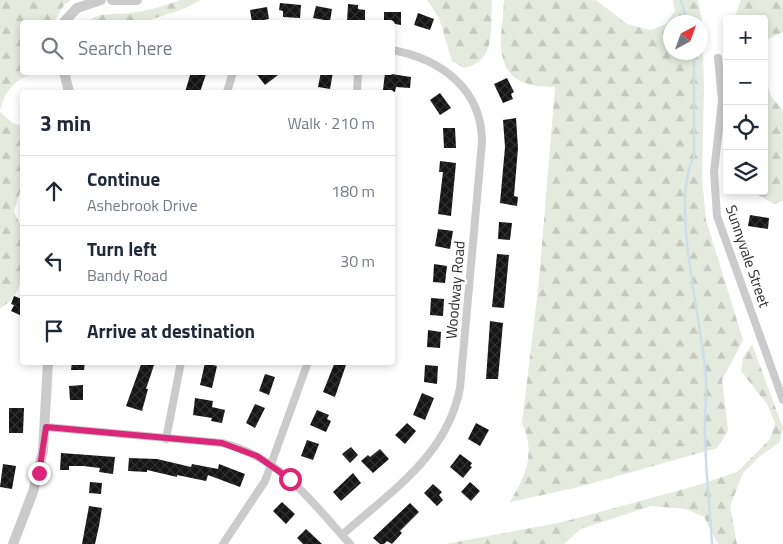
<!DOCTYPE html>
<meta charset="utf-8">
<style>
body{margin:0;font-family:"Titillium Web",sans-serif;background:#f2f2f3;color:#1f2937}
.controls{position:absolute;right:15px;top:15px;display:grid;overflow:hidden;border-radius:5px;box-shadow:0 2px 8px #0003}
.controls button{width:45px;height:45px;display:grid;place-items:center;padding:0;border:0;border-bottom:1px solid #e0e1e3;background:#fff;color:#1f2937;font:25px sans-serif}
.compass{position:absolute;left:663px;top:15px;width:45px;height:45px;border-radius:50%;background:#fff;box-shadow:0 2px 8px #0003;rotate:41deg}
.stop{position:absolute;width:15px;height:15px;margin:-11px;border:4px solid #db2777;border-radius:50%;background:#fff}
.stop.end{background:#db2777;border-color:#fff;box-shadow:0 1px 5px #0008}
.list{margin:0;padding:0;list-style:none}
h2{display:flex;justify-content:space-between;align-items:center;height:65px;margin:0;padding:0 20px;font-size:21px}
h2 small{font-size:16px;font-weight:400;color:#747a83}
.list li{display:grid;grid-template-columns:32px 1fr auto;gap:15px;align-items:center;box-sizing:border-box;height:70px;padding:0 20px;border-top:1px solid #e0e1e3}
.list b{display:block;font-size:19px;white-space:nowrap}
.list p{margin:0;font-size:16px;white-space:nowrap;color:#747a83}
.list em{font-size:16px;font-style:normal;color:#747a83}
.icon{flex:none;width:28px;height:28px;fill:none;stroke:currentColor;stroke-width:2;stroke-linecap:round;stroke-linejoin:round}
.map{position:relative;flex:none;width:783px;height:544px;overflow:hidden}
.search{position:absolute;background:#fff;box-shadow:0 2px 8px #0003;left:20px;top:20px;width:375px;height:55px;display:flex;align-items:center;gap:12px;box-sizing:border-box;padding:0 18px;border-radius:5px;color:#747a83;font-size:19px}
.panel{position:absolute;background:#fff;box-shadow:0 2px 8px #0003;left:20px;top:90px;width:375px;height:275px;border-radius:5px}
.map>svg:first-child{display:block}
.forest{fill:url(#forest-firs);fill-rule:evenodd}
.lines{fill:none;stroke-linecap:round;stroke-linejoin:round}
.stream{stroke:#ccdfe8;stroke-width:2.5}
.building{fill:url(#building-cross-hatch)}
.minor{stroke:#cbcbcb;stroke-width:8}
.tertiary{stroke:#cbcbcb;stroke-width:10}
.route{stroke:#db2777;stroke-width:6}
.labels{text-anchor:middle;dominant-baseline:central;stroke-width:5;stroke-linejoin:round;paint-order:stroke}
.street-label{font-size:15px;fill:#2e2e2e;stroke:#fff}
</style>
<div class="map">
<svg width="783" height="544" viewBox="0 0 783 544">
<defs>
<pattern id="forest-firs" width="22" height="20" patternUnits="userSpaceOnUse" patternTransform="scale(1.25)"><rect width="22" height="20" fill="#e5eade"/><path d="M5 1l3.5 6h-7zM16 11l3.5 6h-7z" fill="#c5c9bf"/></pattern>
<pattern id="building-cross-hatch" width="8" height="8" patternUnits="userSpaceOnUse" patternTransform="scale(1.25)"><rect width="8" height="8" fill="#151515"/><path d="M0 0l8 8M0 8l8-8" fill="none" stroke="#2f2f2f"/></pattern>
</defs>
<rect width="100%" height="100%" fill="#fff"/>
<path class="forest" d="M0,0H71L64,5L54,22H22V72L45,73C41,74 37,73 33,74C14,78 4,94 0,111Z
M180,0H201L181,10L143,22H88C99,11 115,15 130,13C147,11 164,6 180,0Z
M427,0H492C490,27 497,62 464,68L452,61L439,18Z
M504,0H596L627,24L651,30L666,24L675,11L673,0H698L702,21L704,86L702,179L706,220L743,340L722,380L728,431L717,448L575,488L510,502C526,475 536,454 522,423L539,280L555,87C546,86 536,87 528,84C490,73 503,30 504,0ZM670,22H700V52H670Z
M741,0H783V32L764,41V19H734Z
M764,74L771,96L783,111V201L774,204L751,191H764Z
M0,112L13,123L22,126V186L14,211L19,222L22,223C22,253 31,293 0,308Z
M752,344L783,428L780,442L760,456L743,473L730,506L737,544H718L704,517L686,509L651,506L581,529L564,544H445L563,522L695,486L737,472L770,439L775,423L767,404L741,371L743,358Z"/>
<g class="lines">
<path class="stream" d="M681,0L687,22
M694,52V157C669,201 703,324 706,378C707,398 704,418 705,438C706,473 710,509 712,544"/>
</g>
<path class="building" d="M280,3L301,5L300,18L283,17V11L279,10Z
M348,4L358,5V9L365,10V22H347Z
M316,6L332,9L330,21L313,18Z
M267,7L269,19L252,22L250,10Z
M384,12H401V25L384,22Z
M418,13L434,19L430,30L414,25Z
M191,72L206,74L200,92H185Z
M255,72H282L265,85Z
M321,72H333L330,89L318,87Z
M385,73L411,77L410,88L396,87L395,92L383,90Z
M507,78L514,92L511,94L513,99L503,103L494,84Z
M440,93L451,108L440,115L430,100Z
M516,118L518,148L514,196L518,197L517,206L500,203L505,147L503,120Z
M443,128H455L456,148H444Z
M440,161L456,163L451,216L438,214L443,172H439Z
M750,215L769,218L768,229L748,226Z
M499,222L512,223L510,240L498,239Z
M438,229L453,231L450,249L435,246Z
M497,254L509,255L504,308L492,307Z
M434,264L447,266L445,283L433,282Z
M14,296L22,299V316L11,311L14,305L11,304Z
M431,298L444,299L443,316L430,315Z
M490,321L503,323L498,379H486Z
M428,330L441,332L440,348L427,347Z
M72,362H85L84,370H71Z
M142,362H155L146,389H148L142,411L126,406Z
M335,362H347L335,397L323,392Z
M205,363L217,366L212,388L200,385Z
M425,365L438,366L437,384L424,382Z
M265,374L275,377L269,395L259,391Z
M83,385V400H70L69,386Z
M422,393L434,398L425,420L413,415Z
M195,398L213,401L212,407L225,410L222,423L211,421L212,418L193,415Z
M255,404L265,408L255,428L246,423Z
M9,408H24L23,433H9Z
M317,410L329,415L327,419L331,421L326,432L310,425Z
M407,423L416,431L405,444L395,435Z
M476,423L489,430L480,446L468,439Z
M307,440L319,444L313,460L301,456Z
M351,447L358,455L350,463L342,454Z
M380,449L389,459L373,473L361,461L368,455L370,457Z
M61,453L115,457L113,474L99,472L100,468L83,466H69V470H60Z
M460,454L472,463L470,466L472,467L463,478L450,467Z
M129,458L157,459L191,467L192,464L218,469L219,464L245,474L240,487L208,475L206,481L177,475V477L147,470V472L128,471Z
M3,464L16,466L12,489L0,487Z
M353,473L361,483L341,501L333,492Z
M90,482L102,483L101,494L89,493Z
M470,482L480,491L471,501L461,492Z
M433,484L442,492L439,495L443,500L437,506L424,493Z
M282,502L295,514L286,524L273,511Z
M410,503L419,512L400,531L402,533L392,544L387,541L384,544H380L373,538Z
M89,506L102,508L99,526L95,544H82Z
M306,529L322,544H303L297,538Z"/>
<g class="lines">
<path class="minor" d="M718,58L722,101L714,172L717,216L783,400
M227,92L233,72
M357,92L358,72
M46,427L222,443C281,458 311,501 350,544
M166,439L181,362
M342,535C391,491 447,456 460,388L482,142C482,89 441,59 392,50
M223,544L265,481L308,362"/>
<path class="tertiary" d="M112,0H137
M64,22L77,8L101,0
M64,72L69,92
M13,544L33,492L43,451L48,362"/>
</g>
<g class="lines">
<path class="route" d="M39,473L46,427L222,443L257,456L290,479"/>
</g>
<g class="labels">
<g class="street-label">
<text transform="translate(748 256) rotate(71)">Sunnyvale Street</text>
<text transform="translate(455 290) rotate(-85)">Woodway Road</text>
</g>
</g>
</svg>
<div class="controls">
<button>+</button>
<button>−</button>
<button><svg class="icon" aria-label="locate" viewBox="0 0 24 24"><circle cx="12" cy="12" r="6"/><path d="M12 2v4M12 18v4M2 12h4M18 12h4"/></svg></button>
<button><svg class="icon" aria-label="layers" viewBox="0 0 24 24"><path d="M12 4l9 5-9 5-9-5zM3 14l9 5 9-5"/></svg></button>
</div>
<svg class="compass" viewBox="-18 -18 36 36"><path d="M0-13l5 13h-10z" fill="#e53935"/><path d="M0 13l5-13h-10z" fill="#747a83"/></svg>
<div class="stop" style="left:290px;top:479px"></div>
<div class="stop end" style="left:39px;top:473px"></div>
<div class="search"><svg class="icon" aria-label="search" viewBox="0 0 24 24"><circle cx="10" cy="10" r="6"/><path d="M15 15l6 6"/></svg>Search here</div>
<section class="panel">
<h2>3 min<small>Walk · 210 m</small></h2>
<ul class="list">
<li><svg class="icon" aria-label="ahead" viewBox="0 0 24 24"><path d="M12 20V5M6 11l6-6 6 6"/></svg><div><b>Continue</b><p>Ashebrook Drive</p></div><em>180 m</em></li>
<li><svg class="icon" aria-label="left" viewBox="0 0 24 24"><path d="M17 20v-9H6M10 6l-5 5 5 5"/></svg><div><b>Turn left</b><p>Bandy Road</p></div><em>30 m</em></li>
<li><svg class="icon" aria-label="arrive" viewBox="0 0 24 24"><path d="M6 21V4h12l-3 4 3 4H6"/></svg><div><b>Arrive at destination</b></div></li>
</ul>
</section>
</div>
